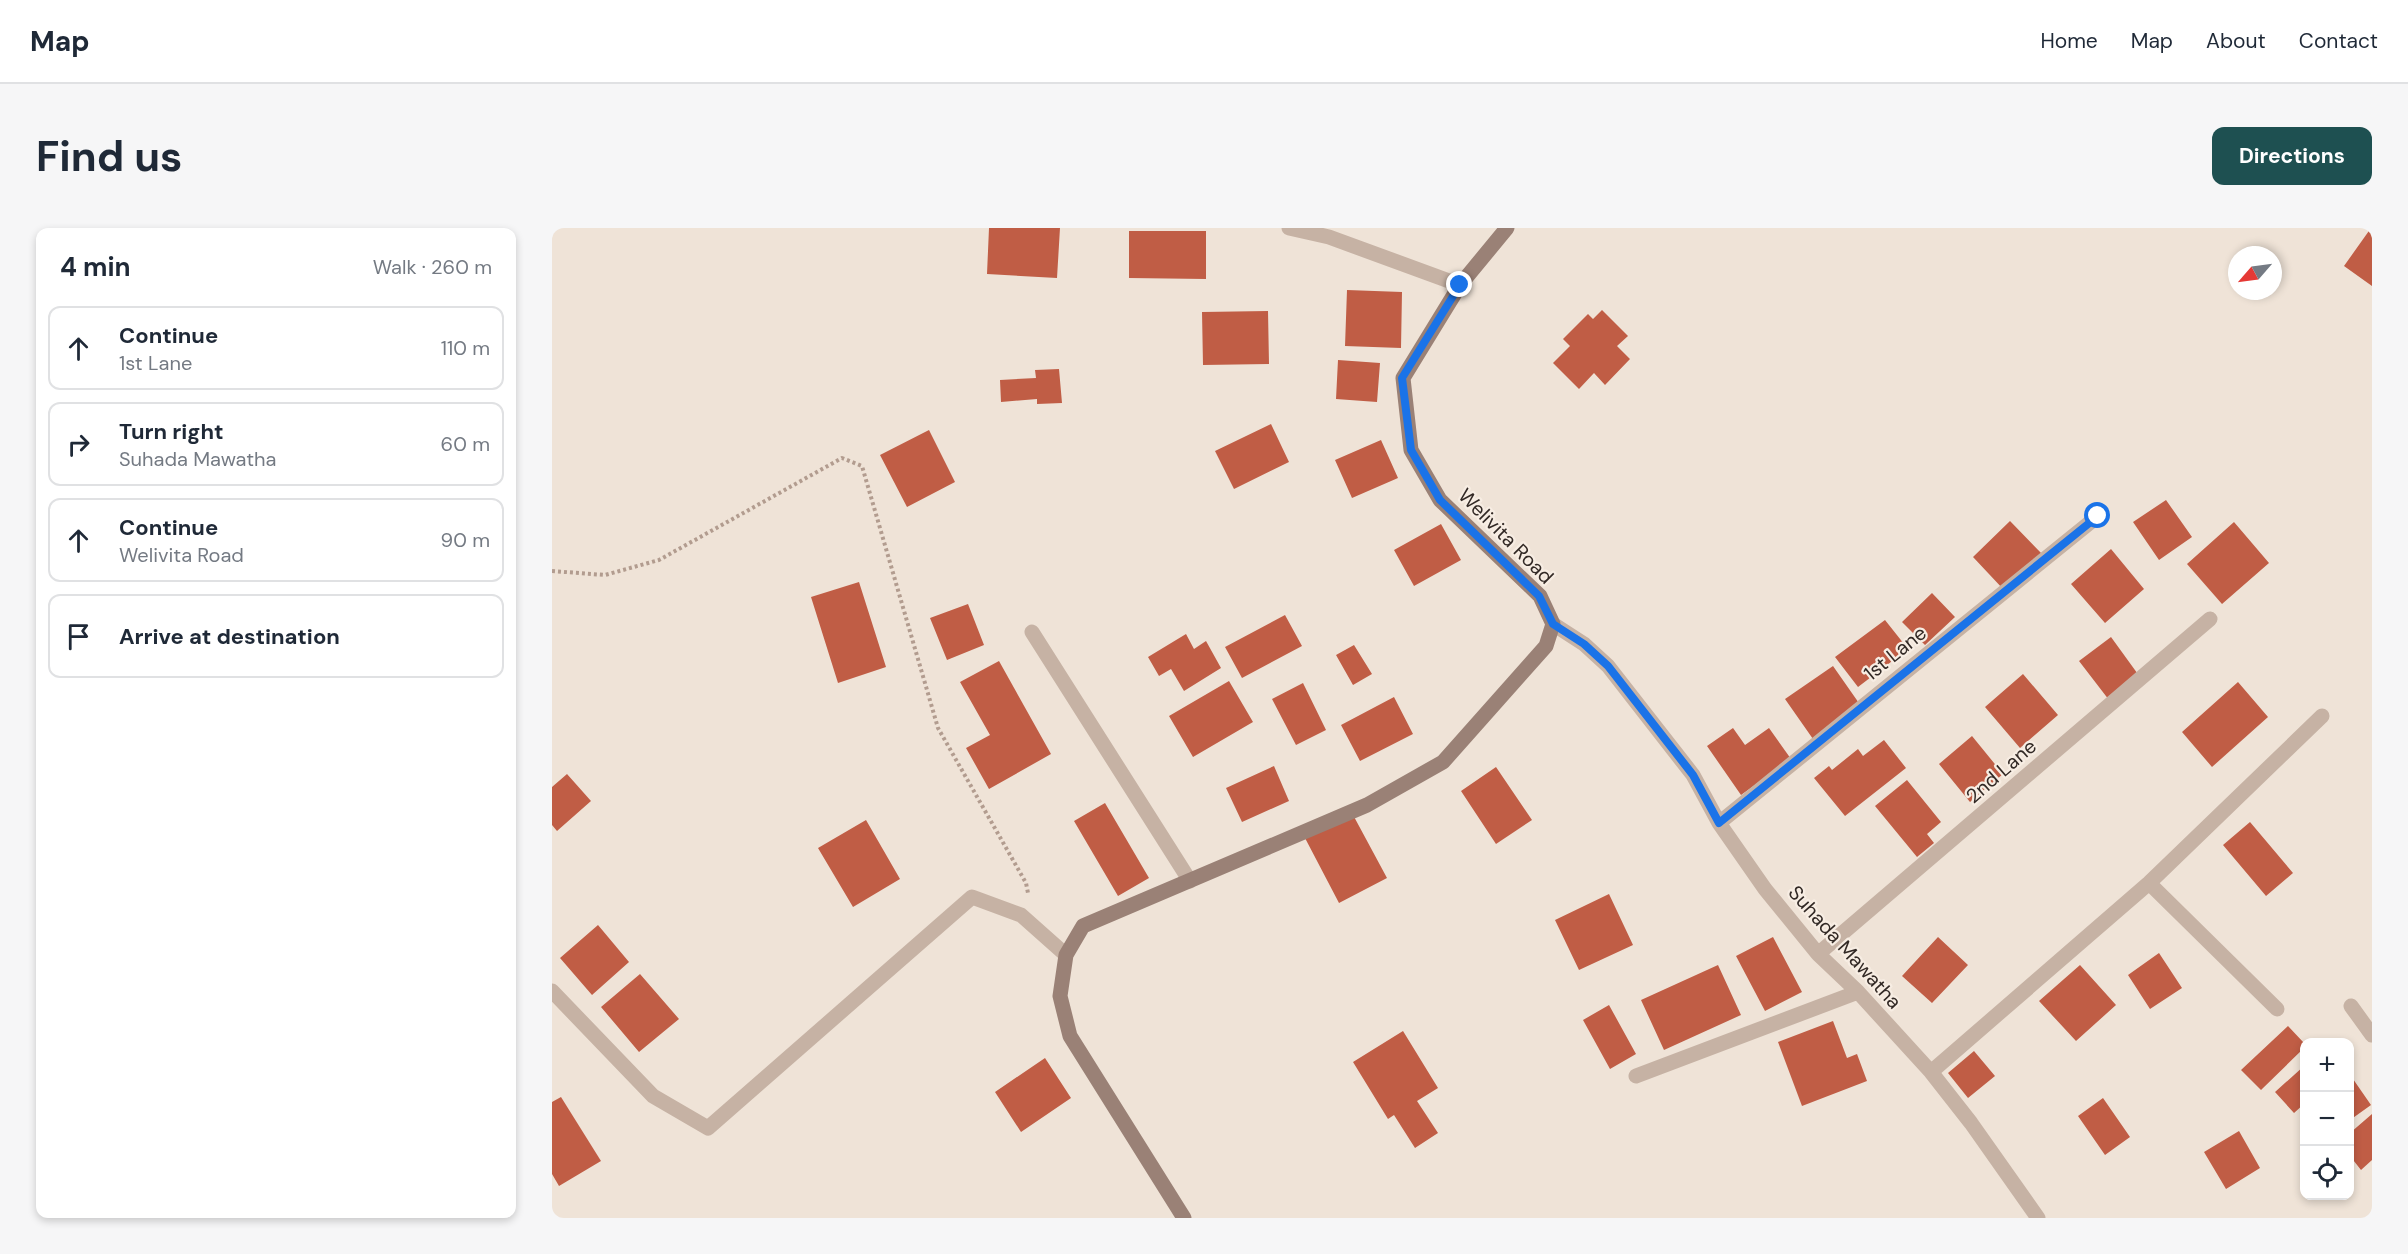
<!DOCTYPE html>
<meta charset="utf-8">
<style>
body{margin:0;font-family:"DM Sans",sans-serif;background:#f6f6f7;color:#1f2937}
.controls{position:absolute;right:18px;bottom:18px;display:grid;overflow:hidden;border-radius:12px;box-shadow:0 3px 9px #0003}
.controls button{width:54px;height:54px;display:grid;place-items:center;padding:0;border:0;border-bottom:2px solid #e0e1e3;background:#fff;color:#1f2937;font:30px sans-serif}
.compass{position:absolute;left:1676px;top:18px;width:54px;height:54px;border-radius:50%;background:#fff;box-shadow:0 3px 9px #0003;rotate:242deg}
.stop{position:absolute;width:18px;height:18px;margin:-14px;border:4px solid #1a73e8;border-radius:50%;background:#fff}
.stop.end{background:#1a73e8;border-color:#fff;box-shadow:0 2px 6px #0008}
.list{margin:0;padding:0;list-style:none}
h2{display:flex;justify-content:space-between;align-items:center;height:78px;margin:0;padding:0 24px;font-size:26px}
h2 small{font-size:20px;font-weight:400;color:#747a83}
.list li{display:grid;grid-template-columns:39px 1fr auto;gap:18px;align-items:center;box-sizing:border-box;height:84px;margin:0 12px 12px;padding:0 12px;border:2px solid #e0e1e3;border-radius:12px}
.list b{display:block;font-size:22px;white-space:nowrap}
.list p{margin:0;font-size:20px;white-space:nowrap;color:#747a83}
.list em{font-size:20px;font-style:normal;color:#747a83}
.icon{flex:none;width:33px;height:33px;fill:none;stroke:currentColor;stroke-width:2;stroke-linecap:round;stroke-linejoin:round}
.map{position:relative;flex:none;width:1820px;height:990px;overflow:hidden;border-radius:12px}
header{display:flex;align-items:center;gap:36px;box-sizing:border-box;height:84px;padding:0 30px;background:#fff;border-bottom:2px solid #e0e1e3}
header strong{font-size:28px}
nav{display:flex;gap:33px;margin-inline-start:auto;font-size:21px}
.intro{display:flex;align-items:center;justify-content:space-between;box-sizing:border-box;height:144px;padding:0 36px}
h1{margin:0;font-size:42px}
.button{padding:15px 27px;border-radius:12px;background:#1e5051;color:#fff;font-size:21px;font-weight:700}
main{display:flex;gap:36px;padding:0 36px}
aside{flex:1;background:#fff;border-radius:12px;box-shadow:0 3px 9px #0003}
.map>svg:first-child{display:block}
.building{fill:#c05d45}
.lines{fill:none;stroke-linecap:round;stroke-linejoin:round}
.path{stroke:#b29c8f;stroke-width:4;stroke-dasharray:3 3;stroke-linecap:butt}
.street{stroke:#c6b2a4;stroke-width:15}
.secondary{stroke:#9a8176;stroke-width:15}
.route{stroke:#1a73e8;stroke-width:8}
.labels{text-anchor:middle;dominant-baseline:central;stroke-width:4.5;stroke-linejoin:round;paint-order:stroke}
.street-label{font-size:20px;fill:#322925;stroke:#f7ede3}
</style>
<header>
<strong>Map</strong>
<nav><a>Home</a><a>Map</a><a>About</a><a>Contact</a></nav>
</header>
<div class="intro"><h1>Find us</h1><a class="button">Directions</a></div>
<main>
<aside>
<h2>4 min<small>Walk · 260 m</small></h2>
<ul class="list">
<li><svg class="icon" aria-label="ahead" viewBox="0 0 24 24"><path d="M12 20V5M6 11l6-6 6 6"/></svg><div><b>Continue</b><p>1st Lane</p></div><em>110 m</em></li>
<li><svg class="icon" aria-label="right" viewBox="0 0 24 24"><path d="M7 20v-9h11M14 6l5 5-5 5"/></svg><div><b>Turn right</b><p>Suhada Mawatha</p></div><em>60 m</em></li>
<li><svg class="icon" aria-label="ahead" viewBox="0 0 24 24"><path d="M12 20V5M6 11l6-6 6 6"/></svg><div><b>Continue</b><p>Welivita Road</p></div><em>90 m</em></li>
<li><svg class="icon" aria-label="arrive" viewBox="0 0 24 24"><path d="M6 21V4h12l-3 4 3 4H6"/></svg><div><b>Arrive at destination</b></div></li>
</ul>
</aside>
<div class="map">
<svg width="1820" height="990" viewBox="0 0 1820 990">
<rect width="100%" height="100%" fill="#efe3d7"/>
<path class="building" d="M437,0H508L505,50L435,46Z
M1819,0H1820V58L1792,38Z
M577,3H654V51L577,50Z
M795,62L850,64L849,120L793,118Z
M1050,82L1076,108L1065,118L1078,131L1053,157L1042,145L1027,161L1001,135L1018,118L1011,111L1036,86L1041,91Z
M716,83L717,136L651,137L650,84Z
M786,132L828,135L825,174L784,171Z
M507,141L510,175L485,176V171L449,174L448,152L484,150L483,142Z
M719,196L737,234L682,261L663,223Z
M377,202L403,254L355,279L328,227Z
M829,212L846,250L800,270L783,232Z
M1614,272L1640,309L1607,332L1581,294Z
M1458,293L1490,326L1452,362L1421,329Z
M1682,294L1717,335L1670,376L1635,336Z
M889,296L909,332L862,358L842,322Z
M1559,321L1592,361L1553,395L1519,356Z
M307,354L334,439L286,455L259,369Z
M1380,365L1403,389L1373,417L1350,394Z
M416,376L432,417L395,432L378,390Z
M733,387L750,418L690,450L673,419Z
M1333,392L1356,421L1306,459L1283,429Z
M634,406L642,421L654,413L669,440L632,463L619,441L607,448L596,429Z
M1559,409L1588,449L1557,472L1527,433Z
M802,417L820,446L801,457L784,427Z
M447,433L499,526L437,561L414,520L438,507L408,454Z
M1281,438L1309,478L1261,511L1233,471Z
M1471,446L1506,487L1468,520L1433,479Z
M677,453L701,494L641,529L617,488Z
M1686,454L1716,489L1660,539L1630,504Z
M751,455L774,502L744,517L720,471Z
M842,469L861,506L808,533L789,497Z
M1181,500L1193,517L1217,500L1239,531L1189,567L1155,518Z
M1420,508L1451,546L1418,574L1387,536Z
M1332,512L1354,540L1293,588L1262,550L1277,538L1280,542L1306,521L1311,528Z
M722,538L737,573L690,594L674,560Z
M944,539L980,592L944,616L909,563Z
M15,546L39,573L5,603L0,597V559Z
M1355,552L1389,594L1375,606L1382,615L1365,629L1323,578Z
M553,575L597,650L566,668L522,593Z
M800,585L835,650L787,675L753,610Z
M314,592L348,651L301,679L266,620Z
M1698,594L1741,645L1714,668L1671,617Z
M1057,666L1081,717L1027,742L1003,692Z
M46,697L77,734L40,767L8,730Z
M1221,709L1250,764L1213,783L1184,728Z
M1386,709L1416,737L1380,775L1350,748Z
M1607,725L1630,760L1598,781L1576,747Z
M1166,737L1189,787L1112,822L1089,772Z
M1528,737L1564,777L1524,813L1487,773Z
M88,746L127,791L87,824L49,779Z
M1057,777L1084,826L1058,841L1031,792Z
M1281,793L1295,830L1305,826L1315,853L1250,878L1226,814Z
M1736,798L1752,815V820L1709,862L1689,842Z
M851,803L886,860L865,873L886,905L863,920L842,887L836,891L801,834Z
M1422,823L1443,848L1416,870L1396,845Z
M493,830L519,870L469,904L443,864Z
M1752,838V876L1742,885L1723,864Z
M1801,851L1819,877L1798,892V854Z
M9,869L49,933L7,958L0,946V874Z
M1551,870L1578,909L1553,927L1526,888Z
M1820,886V932L1809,942L1798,928V905Z
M1687,903L1708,940L1674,961L1652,924Z"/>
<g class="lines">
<path class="path" d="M0,343L53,347L107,332L290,230L310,238L386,500L474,655L476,665"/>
<path class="street" d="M737,0L777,9L908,57
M1001,396L1032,416L1056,438L1141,547L1167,595L1213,661L1266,726L1306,764L1379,844L1419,895L1486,990
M480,404L638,653
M1167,595L1546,288
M1597,655L1725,781
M1266,726L1658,391
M0,763L101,868L156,900L420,669L469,687L514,727
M1799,778L1820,807
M1379,844L1597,655L1770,488
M1084,848L1306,764"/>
<path class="secondary" d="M632,990L518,808L508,768L514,727L531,698L815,577L891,534L994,418L1001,396L988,368L888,272L859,222L851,150L908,57L955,0"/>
</g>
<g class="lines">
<path class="route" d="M908,57L850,150L859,222L888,272L987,368L1001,396L1032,416L1056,438L1141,547L1167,595L1546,288"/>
</g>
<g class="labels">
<g class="street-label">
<text transform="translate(954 308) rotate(45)">Welivita Road</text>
<text transform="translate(1343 425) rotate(-39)">1st Lane</text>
<text transform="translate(1449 543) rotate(-41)">2nd Lane</text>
<text transform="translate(1293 719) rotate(48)">Suhada Mawatha</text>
</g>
</g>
</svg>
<div class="controls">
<button>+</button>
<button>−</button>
<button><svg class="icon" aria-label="locate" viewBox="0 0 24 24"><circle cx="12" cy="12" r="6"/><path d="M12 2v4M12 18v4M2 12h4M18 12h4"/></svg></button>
</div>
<svg class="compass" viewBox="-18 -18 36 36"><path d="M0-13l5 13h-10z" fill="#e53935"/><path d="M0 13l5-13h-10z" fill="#747a83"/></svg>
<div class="stop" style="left:1546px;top:288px"></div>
<div class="stop end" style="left:908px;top:57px"></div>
</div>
</main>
